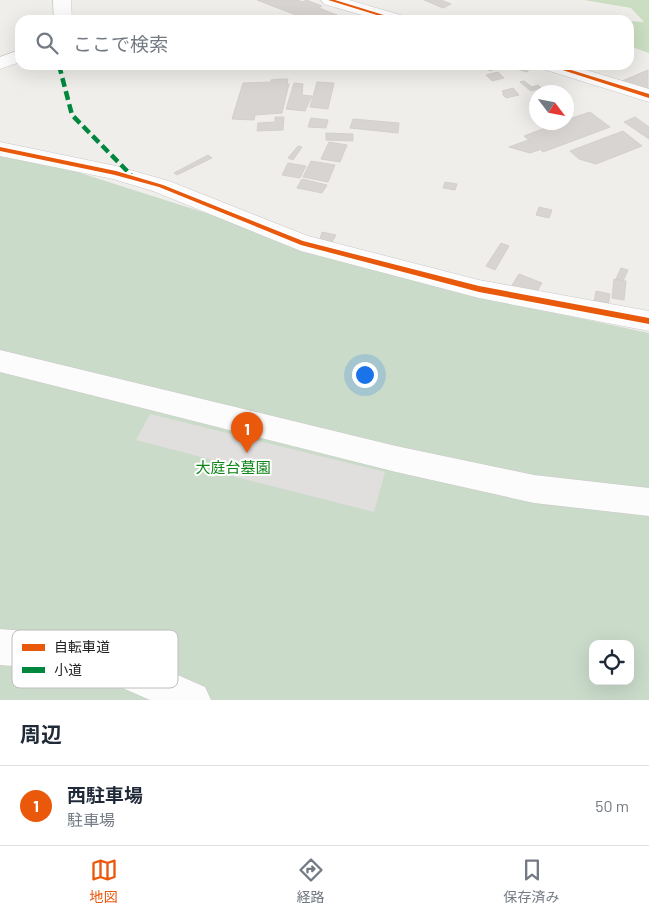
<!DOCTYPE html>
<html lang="ja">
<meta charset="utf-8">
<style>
body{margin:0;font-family:Barlow,"Noto Sans JP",sans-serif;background:#f6f6f7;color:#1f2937}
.controls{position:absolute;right:15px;bottom:15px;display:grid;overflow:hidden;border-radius:10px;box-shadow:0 5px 20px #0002}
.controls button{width:45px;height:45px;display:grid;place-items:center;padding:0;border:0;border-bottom:1px solid #e0e1e3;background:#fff;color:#1f2937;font:25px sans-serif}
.compass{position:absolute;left:529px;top:85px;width:45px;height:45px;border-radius:50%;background:#fff;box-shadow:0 5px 20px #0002;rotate:122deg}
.you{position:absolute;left:364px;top:374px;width:18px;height:18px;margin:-12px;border:4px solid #fff;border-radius:50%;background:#1a73e8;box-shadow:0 0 0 8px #1a73e833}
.badge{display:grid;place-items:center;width:32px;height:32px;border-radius:50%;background:#ea580c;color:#fff;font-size:16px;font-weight:700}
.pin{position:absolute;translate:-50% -41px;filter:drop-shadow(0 1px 2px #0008)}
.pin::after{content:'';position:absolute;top:26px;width:18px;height:15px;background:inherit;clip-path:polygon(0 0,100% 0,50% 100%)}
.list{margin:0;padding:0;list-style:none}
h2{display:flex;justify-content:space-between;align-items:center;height:65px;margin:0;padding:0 20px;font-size:21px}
h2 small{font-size:16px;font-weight:400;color:#747a83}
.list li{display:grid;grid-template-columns:32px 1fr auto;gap:15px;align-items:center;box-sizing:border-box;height:80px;padding:0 20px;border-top:1px solid #e0e1e3}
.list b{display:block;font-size:19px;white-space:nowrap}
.list p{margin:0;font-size:16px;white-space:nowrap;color:#747a83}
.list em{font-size:16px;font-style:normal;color:#747a83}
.icon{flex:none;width:28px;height:28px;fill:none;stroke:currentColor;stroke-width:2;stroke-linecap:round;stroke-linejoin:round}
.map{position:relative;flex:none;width:649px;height:700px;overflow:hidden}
.search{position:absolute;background:#fff;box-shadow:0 5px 20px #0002;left:15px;right:15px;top:15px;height:55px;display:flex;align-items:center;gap:12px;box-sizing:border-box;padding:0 18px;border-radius:15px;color:#747a83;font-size:19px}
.sheet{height:145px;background:#fff}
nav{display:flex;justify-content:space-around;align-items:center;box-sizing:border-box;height:70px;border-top:1px solid #e0e1e3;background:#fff;font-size:14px;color:#747a83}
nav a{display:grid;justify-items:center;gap:2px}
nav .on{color:#ea580c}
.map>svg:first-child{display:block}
.forest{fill:#cbdec1}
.cemetery{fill:#cadbca;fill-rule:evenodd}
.parking{fill:#e0dfde}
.building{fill:#d7d4d2;stroke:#d3d0cc}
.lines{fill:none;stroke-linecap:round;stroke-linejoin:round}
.minor-casing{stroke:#c9c8c7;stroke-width:1}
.minor{fill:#fdfcfc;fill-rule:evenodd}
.quiet{stroke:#00873e;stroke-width:4.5;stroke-dasharray:9 4.5;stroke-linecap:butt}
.cycleway-casing{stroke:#fff;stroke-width:3}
.cycleway{fill:#e8590c;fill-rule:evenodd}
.labels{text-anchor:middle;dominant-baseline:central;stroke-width:4;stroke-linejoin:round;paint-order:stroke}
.park-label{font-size:15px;fill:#0c8416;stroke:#fff}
.key{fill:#fff;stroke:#bdbdbd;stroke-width:1}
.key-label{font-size:14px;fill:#222}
</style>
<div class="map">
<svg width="649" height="700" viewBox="0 0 649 700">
<rect width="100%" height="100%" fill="#f0eeeb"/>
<path class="forest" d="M584,0H649V53L629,46V21L644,22L631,8Z"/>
<path class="cemetery" d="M0,155L49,163L444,289L649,333V700H0ZM593,644H630V681H593Z"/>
<path class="parking" d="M150,414L385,472L374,512L232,476L236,466L136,440Z"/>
<path class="building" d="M257,0H297L303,2L306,0L322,6L319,8L350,20H309Z
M424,0H441L451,4L443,8Z
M481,65H498L491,71L479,67Z
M502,65H528L532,66L527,72Z
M648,70V90L622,81Z
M498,72L504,78L492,81L486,75Z
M279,79H288L287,84H289L282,113L255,115L254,120L232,119L243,83L271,82V80Z
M524,81L532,87L538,85L541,88L531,91L520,82Z
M317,82L334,83L328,109L310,107Z
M294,83L303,84L302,95L312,96L305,111L286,109Z
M513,88L519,95L506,98L502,94H504L502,91Z
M590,112L610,127L543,152L524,136L561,122H566V120Z
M275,117H284L283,130L257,131L258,123L275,122Z
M635,117L649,127V139L624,122Z
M311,118L328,120L326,128L308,127Z
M353,119L399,123L398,133L350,128Z
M623,131L642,146L596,164L579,159L570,151Z
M326,133L353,134V141L326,140Z
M528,140L539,150L530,153L509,147Z
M329,142L347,145L340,162L321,159Z
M298,146L302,147L293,160L288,158Z
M208,155L212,158L177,175L174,173Z
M311,161L335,165L328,182L303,177Z
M288,163L306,166L300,178L282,175Z
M302,179L327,185L322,193L297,188Z
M445,182L457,184L455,190L443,188Z
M539,207L552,210L549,218L536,215Z
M322,232L336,235L332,242L320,239Z
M501,243L509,246L495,270L486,266Z
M621,268L628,270L623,281L616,279Z
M519,274L542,283L534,296L509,290Z
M614,279L626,281L624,300L612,298Z
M596,291L610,294L608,306L594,303Z"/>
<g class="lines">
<g class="minor-casing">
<path id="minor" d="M53,0H71L72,20H54Z
M321,0H349L404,16L407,20H379L324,4Z
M20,50V62L0,69V57Z
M540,65H570L649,89V102L543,69Z
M0,142L116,166L169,181L308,236L479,280L649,311V331L479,298L301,251L153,191L113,179L0,156Z
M0,350L396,446L534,475L649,488V516L534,503L396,472L0,372Z
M0,629L50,633L121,650L205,687L211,700H150L118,686L50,669L0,665Z"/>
</g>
<use href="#minor" class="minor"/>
<path class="quiet" d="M59,65L72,115L131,175"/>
<g class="cycleway-casing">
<path id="cycleway" d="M328,0H335L400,20H393Z
M547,65H555L649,94V98Z
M0,147L116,171L163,185L303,241L479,286L649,318V324L479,292L301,245L159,187L115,175L0,151Z"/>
</g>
<use href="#cycleway" class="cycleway"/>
</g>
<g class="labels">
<g class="park-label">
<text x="233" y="467">大庭台墓園</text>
</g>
</g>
<rect x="12" y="630" width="166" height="58" rx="8" class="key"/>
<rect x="22" y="644" width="23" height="7" fill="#e8590c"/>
<rect x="22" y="667" width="23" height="6" fill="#00873e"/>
<g class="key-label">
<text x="54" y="652">自転車道</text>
<text x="54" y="675">小道</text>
</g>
</svg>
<div class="controls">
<button><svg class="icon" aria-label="locate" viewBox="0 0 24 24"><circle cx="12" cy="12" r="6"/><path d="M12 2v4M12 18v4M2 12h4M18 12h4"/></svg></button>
</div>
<svg class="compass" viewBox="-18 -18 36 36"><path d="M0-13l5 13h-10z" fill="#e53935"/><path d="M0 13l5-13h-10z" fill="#747a83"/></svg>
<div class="you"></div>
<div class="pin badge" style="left:247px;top:453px">1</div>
<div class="search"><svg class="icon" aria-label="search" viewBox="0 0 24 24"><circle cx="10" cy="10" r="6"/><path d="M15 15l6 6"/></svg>ここで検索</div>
</div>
<section class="sheet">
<h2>周辺<small></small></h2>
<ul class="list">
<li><span class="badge">1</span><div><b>西駐車場</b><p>駐車場</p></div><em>50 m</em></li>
</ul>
</section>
<nav>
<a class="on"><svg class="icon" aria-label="map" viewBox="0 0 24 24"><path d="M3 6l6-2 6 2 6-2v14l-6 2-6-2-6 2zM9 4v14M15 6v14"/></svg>地図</a>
<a><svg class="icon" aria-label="directions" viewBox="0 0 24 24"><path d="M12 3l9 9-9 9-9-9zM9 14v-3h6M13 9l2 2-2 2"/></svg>経路</a>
<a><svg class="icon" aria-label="saved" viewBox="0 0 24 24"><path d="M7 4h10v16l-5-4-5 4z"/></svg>保存済み</a>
</nav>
